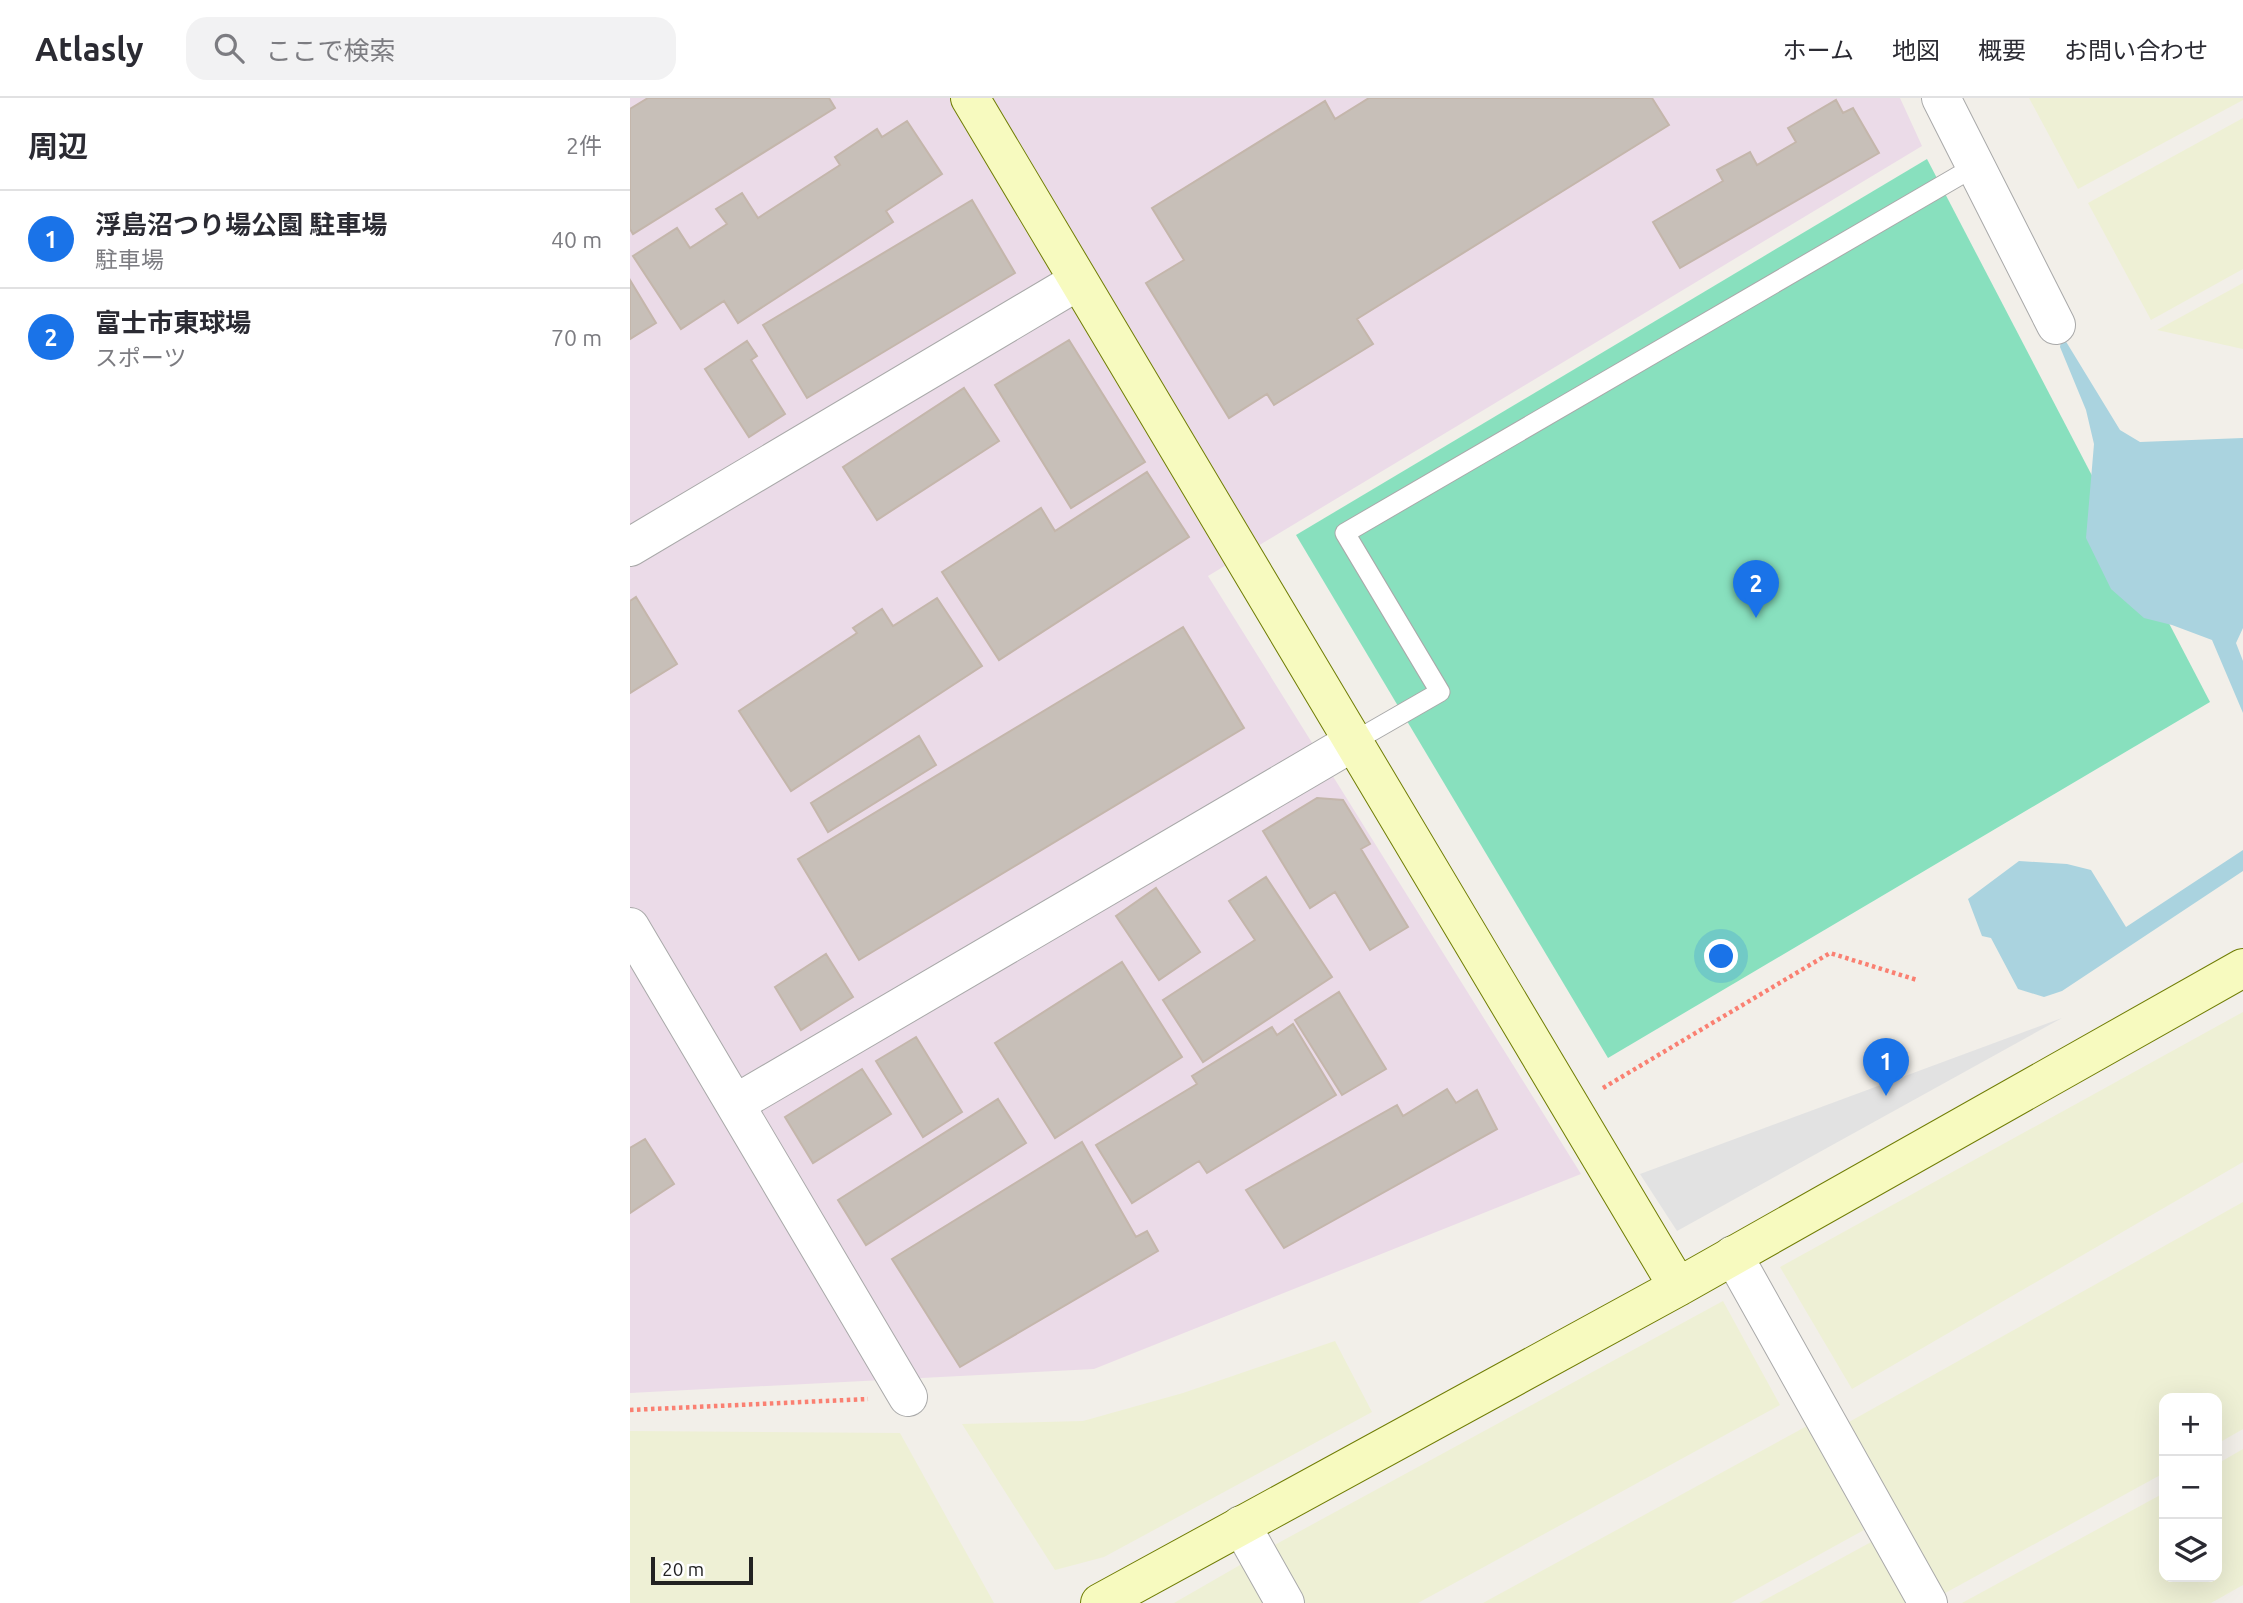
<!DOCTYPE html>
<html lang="ja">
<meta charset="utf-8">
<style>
body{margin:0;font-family:Ubuntu,"Noto Sans JP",sans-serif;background:#f2f2f3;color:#2b2b33}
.controls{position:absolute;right:21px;bottom:21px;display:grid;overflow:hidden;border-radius:14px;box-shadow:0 7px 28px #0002}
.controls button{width:63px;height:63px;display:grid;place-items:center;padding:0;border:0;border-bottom:2px solid #e1e1e2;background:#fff;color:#2b2b33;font:35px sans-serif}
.scale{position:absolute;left:21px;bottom:18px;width:102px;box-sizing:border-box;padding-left:7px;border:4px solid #222;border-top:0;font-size:19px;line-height:24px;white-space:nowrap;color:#222;-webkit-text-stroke:5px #fff;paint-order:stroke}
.you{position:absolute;left:1092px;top:859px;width:24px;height:24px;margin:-18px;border:5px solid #fff;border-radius:50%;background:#1a73e8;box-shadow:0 0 0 10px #1a73e833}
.badge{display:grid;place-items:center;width:46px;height:46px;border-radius:50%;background:#1a73e8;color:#fff;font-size:23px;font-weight:700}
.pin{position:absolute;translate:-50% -58px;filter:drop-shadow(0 2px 4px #0008)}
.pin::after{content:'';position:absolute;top:37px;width:24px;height:21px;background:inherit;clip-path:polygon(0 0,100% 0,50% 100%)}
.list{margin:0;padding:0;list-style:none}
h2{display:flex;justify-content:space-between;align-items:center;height:91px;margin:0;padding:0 28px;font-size:30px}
h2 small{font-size:23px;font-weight:400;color:#7c7c81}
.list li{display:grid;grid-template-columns:46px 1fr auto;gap:21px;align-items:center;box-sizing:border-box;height:98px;padding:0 28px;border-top:2px solid #e1e1e2}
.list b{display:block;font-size:26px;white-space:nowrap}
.list p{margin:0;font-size:23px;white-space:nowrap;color:#7c7c81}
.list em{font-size:23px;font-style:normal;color:#7c7c81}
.icon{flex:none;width:38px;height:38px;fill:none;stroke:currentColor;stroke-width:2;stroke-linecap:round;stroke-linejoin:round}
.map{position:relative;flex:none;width:1613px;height:1505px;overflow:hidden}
header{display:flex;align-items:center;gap:42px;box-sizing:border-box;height:98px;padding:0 35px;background:#fff;border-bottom:2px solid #e1e1e2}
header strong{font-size:33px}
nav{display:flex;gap:38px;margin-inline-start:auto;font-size:24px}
.search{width:490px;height:63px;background:#f2f2f3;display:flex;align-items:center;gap:18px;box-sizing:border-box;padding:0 24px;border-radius:21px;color:#7c7c81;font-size:26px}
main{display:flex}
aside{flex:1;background:#fff}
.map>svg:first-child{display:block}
.industrial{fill:#ebdbe8}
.farmland{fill:#eef0d5}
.pitch{fill:#88e0be}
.parking{fill:#e2e2e2}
.water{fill:#aad3df}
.building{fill:#c7bfb8;stroke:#c4b6ab;stroke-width:2}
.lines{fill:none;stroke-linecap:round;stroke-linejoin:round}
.lane-casing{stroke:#a9a9a9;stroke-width:21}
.street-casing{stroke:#a9a9a9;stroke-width:40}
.secondary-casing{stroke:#707d05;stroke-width:40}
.path{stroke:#fa8072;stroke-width:4.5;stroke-dasharray:3.5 3.5;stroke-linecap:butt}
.lane{stroke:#fff;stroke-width:19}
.street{stroke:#fff;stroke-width:38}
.secondary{stroke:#f7fabf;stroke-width:38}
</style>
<header>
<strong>Atlasly</strong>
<div class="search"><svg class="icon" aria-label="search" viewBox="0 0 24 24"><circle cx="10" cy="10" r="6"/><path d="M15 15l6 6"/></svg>ここで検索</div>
<nav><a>ホーム</a><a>地図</a><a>概要</a><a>お問い合わせ</a></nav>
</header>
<main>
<aside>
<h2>周辺<small>2件</small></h2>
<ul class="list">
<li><span class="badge">1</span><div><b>浮島沼つり場公園 駐車場</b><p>駐車場</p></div><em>40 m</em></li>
<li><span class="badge">2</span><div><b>富士市東球場</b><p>スポーツ</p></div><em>70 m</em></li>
</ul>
</aside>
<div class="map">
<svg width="1613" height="1505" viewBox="0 0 1613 1505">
<rect width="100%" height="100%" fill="#f2efe9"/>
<path class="industrial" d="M0,0H1270L1292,48L578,478L951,1076L464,1271L0,1295Z"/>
<path class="farmland" d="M1399,0H1613V2L1448,91Z
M1613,20V171L1521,222L1458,105Z
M1613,185V251L1527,232Z
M1613,914V1064L1222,1291L1150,1169Z
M1613,1104V1331L1587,1346V1300H1534V1375L1308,1499L1219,1324Z
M1093,1203L1150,1307L788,1505H669L639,1450Z
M705,1243L742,1314L474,1459L425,1472L332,1326L453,1323L553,1295Z
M1177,1328L1234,1432L1101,1505H853Z
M0,1333L270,1335L364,1505H0Z
M1613,1351V1487L1581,1505H1332L1534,1395V1479H1587V1366Z
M1243,1443L1277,1505H1129Z
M617,1463L642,1505H544Z"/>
<path class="pitch" d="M1297,61L1580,604L978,960L666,437Z"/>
<path class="parking" d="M1432,920L1047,1133L1010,1076Z"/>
<path class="water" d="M1432,237L1490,332L1510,344L1613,340V530L1606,545L1613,563V615L1582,542L1542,527L1514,520L1481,491L1456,440L1464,346L1456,312L1430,249Z
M1613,752V773L1432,893L1414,899L1388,891L1361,840L1352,838L1338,801L1389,763L1437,766L1461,772L1496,829Z"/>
<path class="building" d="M18,0H199L205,10L3,136L0,131V11Z
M739,0H1022L1039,27L727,221L743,246L644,307L637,296L599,320L516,185L554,162L522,110L695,3L705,21Z
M1206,2L1213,15L1223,10L1249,55L1050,170L1023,124L1093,83L1087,72L1120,54L1127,67L1166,44L1158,30Z
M277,23L312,76L256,113L263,124L108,225L94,203L51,231L3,158L47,130L60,150L97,126L86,111L112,95L128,120L210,67L205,59L247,31L252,39Z
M342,102L385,175L177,300L133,227Z
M0,182L26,225L0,241Z
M439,242L515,364L441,410L365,287Z
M117,243L127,258L121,262L155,316L119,339L75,271Z
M334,290L369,343L247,422L213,369Z
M517,374L559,439L369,562L312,474L411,410L425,433Z
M6,499L47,566L0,595V503Z
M307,500L352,568L161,693L109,613L227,535L223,530L252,511L263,528Z
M553,529L614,630L229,862L168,761Z
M289,638L306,667L198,734L181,705Z
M687,700L713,702L740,746L731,751L778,829L740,852L705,794L680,810L633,733Z
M636,779L702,879L573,964L533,902L625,842L599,803Z
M526,790L570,854L529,882L486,818Z
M196,856L223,899L171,932L145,889Z
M492,864L552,959L425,1040L365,945Z
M709,894L756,971L712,997L665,922Z
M663,926L706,997L577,1075L569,1063L502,1105L466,1047L567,986L562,978L642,929L647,937Z
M286,939L332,1014L293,1039L246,963Z
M232,971L261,1016L183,1065L155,1019Z
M817,991L826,1005L847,992L867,1031L654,1150L616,1092L767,1007L773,1018Z
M368,1001L396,1045L236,1147L208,1102Z
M15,1041L44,1086L0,1115V1050Z
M452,1044L506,1139L517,1133L528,1153L330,1269L262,1161Z"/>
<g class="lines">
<g class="lane-casing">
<path id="lane" d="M723,644L810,594L715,435L1344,69"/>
</g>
<g class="street-casing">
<path id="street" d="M1311,0L1426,227
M0,449L448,183
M0,829L278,1299
M105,1006L723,644
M1103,1157L1298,1505
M611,1427L655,1505"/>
</g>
<g class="secondary-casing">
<path id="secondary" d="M340,0L1048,1189
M470,1505L1048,1189L1613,870"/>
</g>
<path class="path" d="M973,990L1200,855L1287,882
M0,1312L238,1301"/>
<use href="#lane" class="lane"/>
<use href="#street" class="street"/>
<use href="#secondary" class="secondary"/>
</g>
</svg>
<div class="controls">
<button>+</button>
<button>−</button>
<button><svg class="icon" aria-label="layers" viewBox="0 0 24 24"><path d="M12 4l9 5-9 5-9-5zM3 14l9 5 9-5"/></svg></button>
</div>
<div class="scale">20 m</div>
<div class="you"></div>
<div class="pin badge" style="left:1256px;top:998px">1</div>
<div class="pin badge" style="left:1126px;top:520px">2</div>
</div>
</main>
